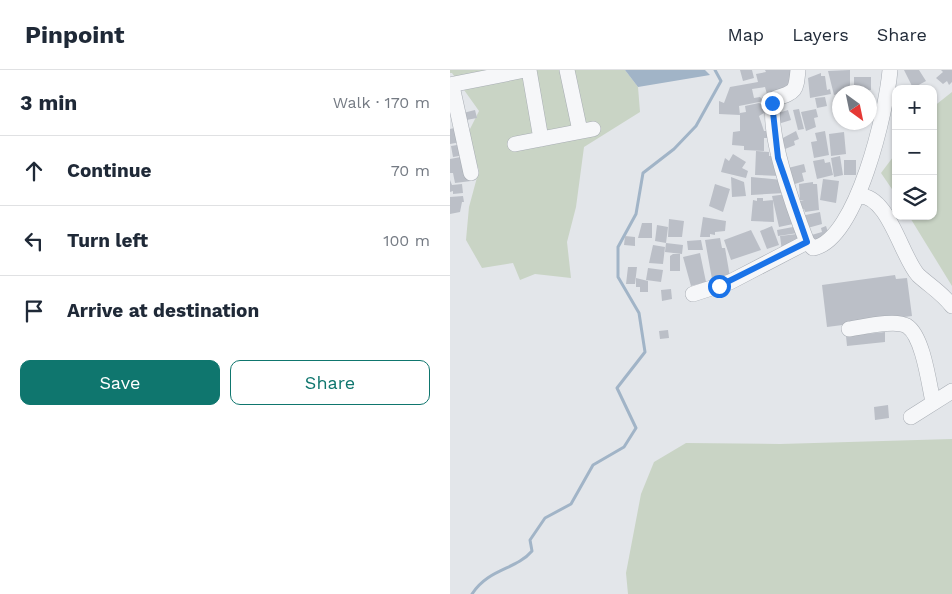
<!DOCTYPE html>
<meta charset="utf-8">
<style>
body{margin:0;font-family:"Work Sans",sans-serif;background:#f2f2f3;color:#1f2937}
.controls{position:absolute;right:15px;top:15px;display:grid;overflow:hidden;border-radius:10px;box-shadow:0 1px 4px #0004}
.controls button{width:45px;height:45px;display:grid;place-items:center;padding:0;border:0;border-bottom:1px solid #e0e1e3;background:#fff;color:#1f2937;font:25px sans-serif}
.compass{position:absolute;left:382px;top:15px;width:45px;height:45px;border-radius:50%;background:#fff;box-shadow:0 1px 4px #0004;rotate:147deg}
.stop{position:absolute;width:15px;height:15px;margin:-11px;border:4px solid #1a73e8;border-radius:50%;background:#fff}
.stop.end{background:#1a73e8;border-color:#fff;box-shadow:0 1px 5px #0008}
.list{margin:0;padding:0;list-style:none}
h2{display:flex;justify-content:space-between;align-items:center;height:65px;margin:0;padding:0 20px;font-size:21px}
h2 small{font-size:16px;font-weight:400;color:#747a83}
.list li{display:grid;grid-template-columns:32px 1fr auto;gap:15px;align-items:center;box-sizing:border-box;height:70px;padding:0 20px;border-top:1px solid #e0e1e3}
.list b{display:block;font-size:19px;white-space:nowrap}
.list em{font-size:16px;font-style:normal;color:#747a83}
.actions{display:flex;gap:10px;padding:15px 20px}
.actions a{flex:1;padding:11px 0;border:1px solid #0f766e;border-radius:10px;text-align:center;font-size:18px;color:#0f766e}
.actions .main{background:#0f766e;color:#fff}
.icon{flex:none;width:28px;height:28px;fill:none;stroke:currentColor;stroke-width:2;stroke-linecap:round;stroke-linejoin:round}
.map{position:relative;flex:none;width:502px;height:524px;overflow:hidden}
header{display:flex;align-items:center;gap:30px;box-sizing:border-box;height:70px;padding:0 25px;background:#fff;border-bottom:1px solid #e0e1e3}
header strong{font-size:24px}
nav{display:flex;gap:28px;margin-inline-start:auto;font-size:18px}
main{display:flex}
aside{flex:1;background:#fff}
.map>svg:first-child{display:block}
.green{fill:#c9d4c5}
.water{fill:#a1b4c7}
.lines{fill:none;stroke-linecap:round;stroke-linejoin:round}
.stream{stroke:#a1b4c7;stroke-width:3}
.building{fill:#bbbfc7}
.minor-casing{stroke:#a8adb4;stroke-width:16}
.minor{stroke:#f6f7f9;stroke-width:15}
.route{stroke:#1a73e8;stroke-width:6}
</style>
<header>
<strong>Pinpoint</strong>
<nav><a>Map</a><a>Layers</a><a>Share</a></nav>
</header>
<main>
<aside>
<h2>3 min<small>Walk · 170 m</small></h2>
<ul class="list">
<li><svg class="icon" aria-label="ahead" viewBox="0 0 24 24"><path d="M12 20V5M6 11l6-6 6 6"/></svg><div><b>Continue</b></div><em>70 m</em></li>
<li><svg class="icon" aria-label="left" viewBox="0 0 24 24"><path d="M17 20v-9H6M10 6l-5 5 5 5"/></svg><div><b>Turn left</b></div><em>100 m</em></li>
<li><svg class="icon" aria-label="arrive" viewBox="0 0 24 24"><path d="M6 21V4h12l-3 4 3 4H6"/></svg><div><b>Arrive at destination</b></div></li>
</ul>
<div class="actions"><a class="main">Save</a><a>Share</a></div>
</aside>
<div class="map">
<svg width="502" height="524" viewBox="0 0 502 524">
<rect width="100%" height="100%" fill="#e3e6ea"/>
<path class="green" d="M0,0H175L188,17L190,42L134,77L126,137L117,172L121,208L85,204L70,210L63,193L32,198L16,170L19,137L29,100L16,67L29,41L2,3H0Z
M502,22V216L459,146H483V37Z
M446,83V125L431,103Z
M502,369V524H178L176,503L191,424L204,392L236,373L330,374Z"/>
<path class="water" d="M175,0H255L260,5L188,17Z"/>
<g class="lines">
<path class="stream" d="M22,524C39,498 66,500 82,481L80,470L95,448L121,434L143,395L174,377L186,358L167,318L195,282L189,243L168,207V177L186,144L193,103L224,79L246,56L271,11L265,0"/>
</g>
<path class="building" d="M290,0H302L304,8L293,11Z
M315,0H344L342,19L318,28L315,17L302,19L304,28L310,27L314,31L289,36L290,45L269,44V31L274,33L280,17L308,12L306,4L316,2Z
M400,0V16L394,17L395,22L384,25L378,1Z
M454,0H469L476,11L463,18Z
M491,0H502V12L499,15L497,11L493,14L486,8L493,2Z
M371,3V6H375L377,20L380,19L381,24L360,28L358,8Z
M404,7H421V20L404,21Z
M375,27L377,36L367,38L365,28Z
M309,33L313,35L314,43L309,46L314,61H320L322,68H314V81L294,80V76L282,75L283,62L290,61V43L296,42L295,36Z
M349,39L354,59L348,60L343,40Z
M366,39L368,47L364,48L366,57L356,61L351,42Z
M25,40L27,48L11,51L9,44Z
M338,40L341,50L328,54L325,44Z
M8,57L11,72L0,74V59Z
M346,61L349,69L344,71L345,75L335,79L329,70Z
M375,61L379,85L364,88L361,72L367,71L365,63Z
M394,62L396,84L381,86L379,64Z
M13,74L15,85L3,87L1,76Z
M306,81L319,82V86H326L330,106L305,105Z
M283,84L296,92L292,98L298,101L296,108L271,102L275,88L279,91Z
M16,86L21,111L5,113L3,103H0V89Z
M390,86L393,105L384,107L381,88Z
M374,89L375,93L380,92L383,105L367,109L363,91Z
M394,90H406V105H394Z
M354,94L356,102L352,103L354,111L342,115L338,98Z
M281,107L294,112L296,126L282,127Z
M301,107L332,110L335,123L301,125Z
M373,109L389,111L386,133L370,130Z
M0,110L2,115L12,114L13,123L3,124V121L0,122Z
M363,112V114H367L369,140L355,142L354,139H351L350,131H354L350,130L349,114Z
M265,114L280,119L273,142L259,136Z
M337,124L343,154L329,157L322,126Z
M13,126L14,132H12L10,142L0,144V127Z
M307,128H313V131L323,130L324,152L301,151L303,130L307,131Z
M370,142L372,154L354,159L351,146Z
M253,147L276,151L275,161L265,162V165L260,164V167H250Z
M219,149L234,151L232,167H218Z
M192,153H202V168H188Z
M207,155L218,157L216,173L205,171Z
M322,156L329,175L317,179L310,161Z
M376,156L379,165L361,175L358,166L372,162L371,158Z
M343,157H347L348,163L328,166L327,160Z
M301,160L311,180L281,190L274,170Z
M347,164L349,167L332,181L330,166Z
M175,166L185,167V176L174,175Z
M270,168L272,178H275L280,207L262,209L255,170Z
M251,170L253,180H238L237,171Z
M216,173L233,175L232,184L215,182Z
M203,175L215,177L213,194L199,193Z
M250,183L256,212L241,216L233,187Z
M223,184H230V201H220V186Z
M178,197H187L185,214H176Z
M198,198L213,200L211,212L196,210Z
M445,205L446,209L457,208L462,246L377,257L372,215Z
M186,208L198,211V222H190V217H186Z
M221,219L222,229L212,231L211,220Z
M218,260L219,268L210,269L209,261Z
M435,262V272L397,276L396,266Z
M438,335L439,348L425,350L424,337Z"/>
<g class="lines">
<g class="minor-casing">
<path id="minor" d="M79,0L91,69
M117,0L130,61
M348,0C346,21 346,22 326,28C311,49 347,147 357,172L363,178C407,171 437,38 440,0
M0,15L75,0
M2,16L21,103
M65,74L143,59
M408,126C438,123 451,186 468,205C480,216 492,223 502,236
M243,224L280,212L357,172
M399,259C413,257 445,249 457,256C473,266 479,314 483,332
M461,347L502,321"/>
</g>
<use href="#minor" class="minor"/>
</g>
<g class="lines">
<path class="route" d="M269,216L357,172L328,88L322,33"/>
</g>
</svg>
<div class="controls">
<button>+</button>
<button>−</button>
<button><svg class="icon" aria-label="layers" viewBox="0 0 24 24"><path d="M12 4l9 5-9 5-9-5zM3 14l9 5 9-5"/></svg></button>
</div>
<svg class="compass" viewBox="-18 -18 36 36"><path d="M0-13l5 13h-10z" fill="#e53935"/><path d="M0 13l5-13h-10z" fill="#747a83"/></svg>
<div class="stop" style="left:269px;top:216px"></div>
<div class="stop end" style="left:322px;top:33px"></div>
</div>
</main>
